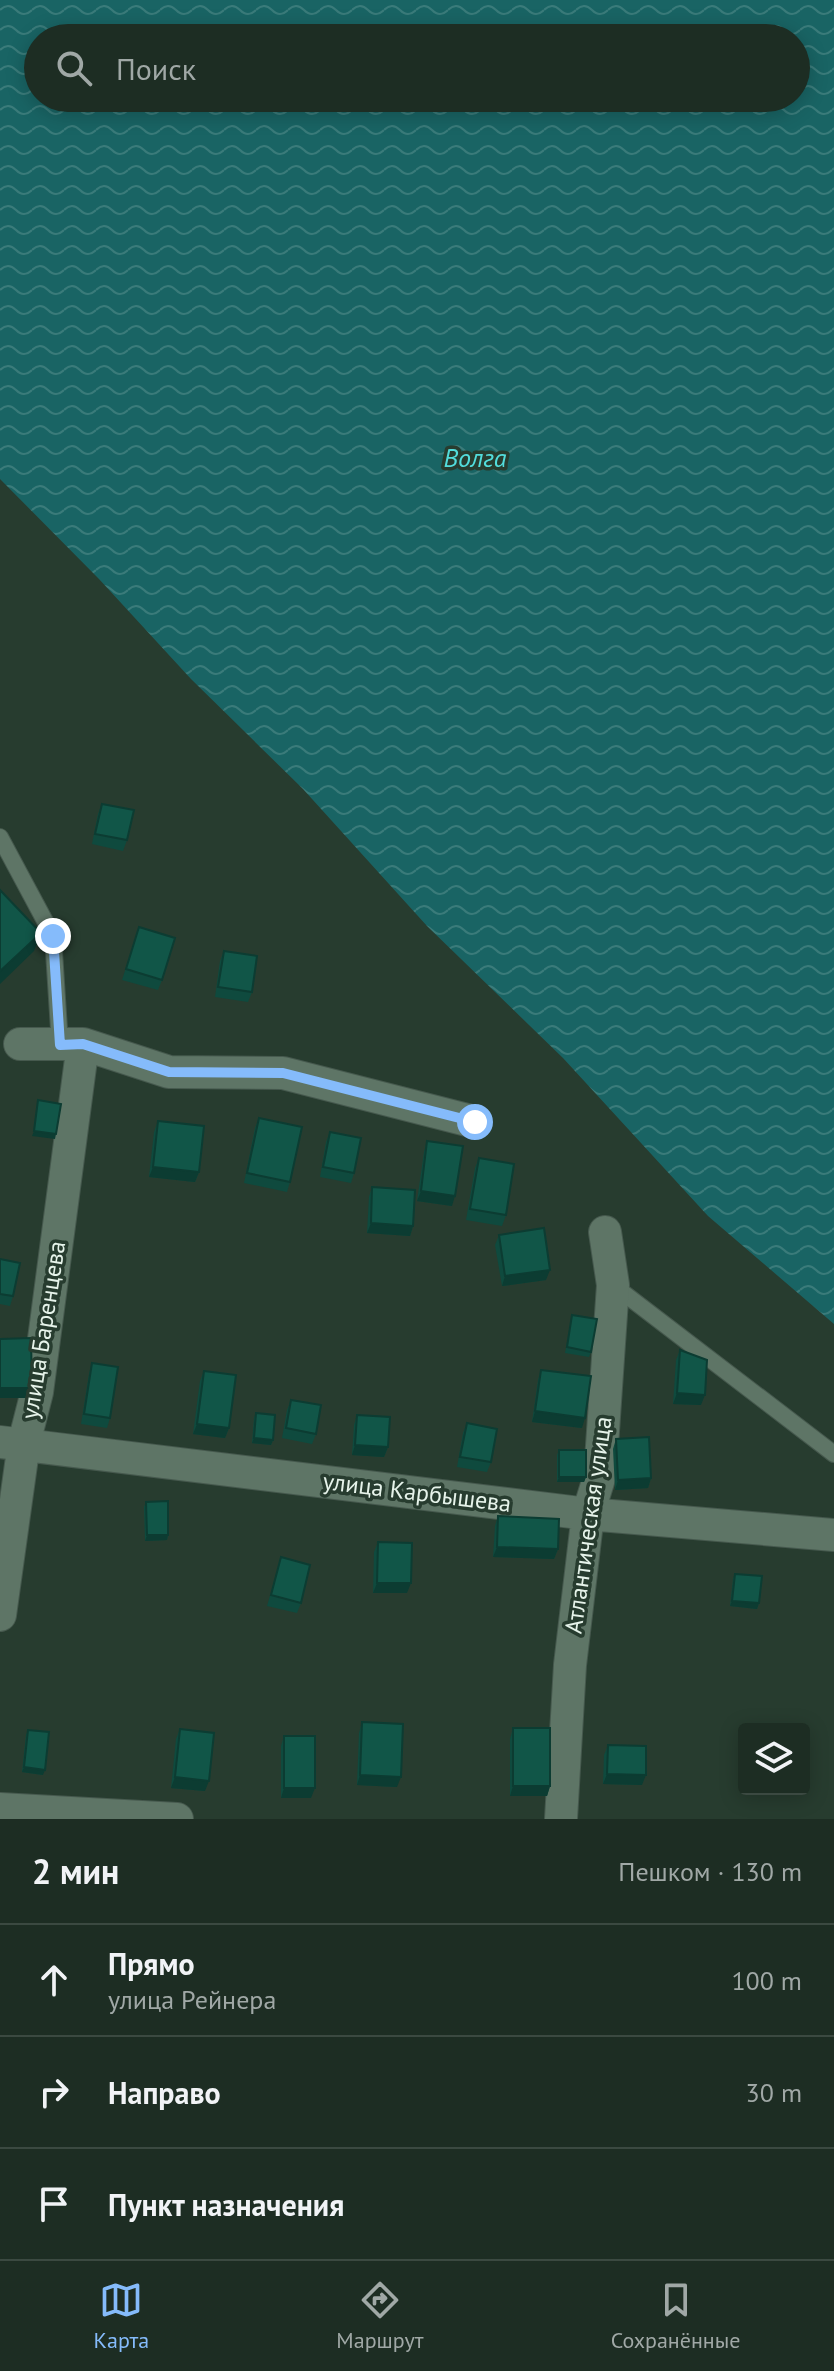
<!DOCTYPE html>
<html lang="ru">
<meta charset="utf-8">
<style>
body{margin:0;font-family:"PT Sans",sans-serif;background:#2a3930;color:#f1f3f6}
.controls{position:absolute;right:24px;bottom:24px;display:grid;overflow:hidden;border-radius:8px;box-shadow:0 4px 20px #0003}
.controls button{width:72px;height:72px;display:grid;place-items:center;padding:0;border:0;border-bottom:2px solid #3b4941;background:#1d2d23;color:#f1f3f6;font:40px sans-serif}
.stop{position:absolute;width:24px;height:24px;margin:-18px;border:6px solid #85bbfb;border-radius:50%;background:#fff}
.stop.end{background:#85bbfb;border-color:#fff;box-shadow:0 2px 8px #0008}
.list{margin:0;padding:0;list-style:none}
h2{display:flex;justify-content:space-between;align-items:center;height:104px;margin:0;padding:0 32px;font-size:34px}
h2 small{font-size:26px;font-weight:400;color:#a0a8a6}
.list li{display:grid;grid-template-columns:52px 1fr auto;gap:24px;align-items:center;box-sizing:border-box;height:112px;padding:0 32px;border-top:2px solid #3b4941}
.list b{display:block;font-size:30px;white-space:nowrap}
.list p{margin:0;font-size:26px;white-space:nowrap;color:#a0a8a6}
.list em{font-size:26px;font-style:normal;color:#a0a8a6}
.icon{flex:none;width:44px;height:44px;fill:none;stroke:currentColor;stroke-width:2;stroke-linecap:round;stroke-linejoin:round}
.map{position:relative;flex:none;width:834px;height:1819px;overflow:hidden}
.search{position:absolute;background:#1d2d23;box-shadow:0 4px 20px #0003;left:24px;right:24px;top:24px;height:88px;display:flex;align-items:center;gap:20px;box-sizing:border-box;padding:0 28px;border-radius:44px;color:#a0a8a6;font-size:30px}
.sheet{height:440px;background:#1d2d23}
nav{display:flex;justify-content:space-around;align-items:center;box-sizing:border-box;height:112px;border-top:2px solid #3b4941;background:#1d2d23;font-size:22px;color:#a0a8a6}
nav a{display:grid;justify-items:center;gap:4px}
nav .on{color:#85bbfb}
.map>svg:first-child{display:block}
.water{fill:url(#water-waves);fill-rule:evenodd}
.lines{fill:none;stroke-linecap:round;stroke-linejoin:round}
.lane-casing{stroke:#46594e;stroke-width:18}
.street-casing{stroke:#46594e;stroke-width:34}
.lane{stroke:#5e7566;stroke-width:16}
.street{stroke:#5e7566;stroke-width:32}
.wall{fill:#0f4a3e}
.shaded-wall{fill:#0c3c32}
.building{fill:#115648;stroke:#0c3c32;stroke-width:2}
.route{stroke:#85bbfb;stroke-width:10}
.labels{text-anchor:middle;dominant-baseline:central;stroke-width:7;stroke-linejoin:round;paint-order:stroke}
.street-label{font-size:24px;fill:#e6f3ea;stroke:#273c2f}
.water-label{font-size:26px;font-style:italic;fill:#52dcdb;stroke:#273c2f}
</style>
<div class="map">
<svg width="834" height="1819" viewBox="0 0 834 1819">
<defs>
<pattern id="water-waves" width="16" height="10" patternUnits="userSpaceOnUse" patternTransform="scale(2)"><rect width="16" height="10" fill="#196464"/><path d="M0 5q4-4 8 0t8 0" fill="none" stroke="#3a7b7a"/></pattern>
</defs>
<rect width="100%" height="100%" fill="#273c2f"/>
<path class="water" d="M0,0H834V1324L708,1216L563,1058L427,926L303,789L191,679L99,579L0,479ZM38,38H796V98H38Z"/>
<g class="lines">
<g class="lane-casing">
<path id="lane" d="M0,837L53,936L60,1045
M613,1285L834,1454"/>
</g>
<g class="street-casing">
<path id="street" d="M20,1044H83L169,1072L283,1073L475,1122
M0,1442L588,1514L834,1535
M0,1615L24,1443L37,1392L83,1044
M0,1809L177,1819
M561,1819L570,1665L588,1514L600,1475L613,1285L605,1232"/>
</g>
<use href="#lane" class="lane"/>
<use href="#street" class="street"/>
</g>
<path class="wall" d="M102,804L127,840L123,851L92,844L98,814Z
M139,927L162,980L158,990L122,980Z
M224,951L252,992L248,1002L215,997L220,961Z
M259,1118L290,1182L287,1192L244,1183L255,1128Z
M158,1121L199,1172L195,1182L149,1177L154,1132Z
M330,1132L354,1173L351,1183L320,1177L326,1142Z
M427,1141L452,1206L417,1201L424,1152Z
M479,1158L506,1215L502,1226L466,1220L475,1168Z
M372,1187L413,1226L410,1236L367,1233L369,1197Z
M499,1235L546,1280L502,1286L495,1245Z
M0,1259L13,1296L10,1306L0,1304Z
M572,1315L591,1352L589,1357L565,1353Z
M680,1350L701,1405L673,1404L676,1360Z
M92,1363L110,1418L107,1428L81,1424L89,1374Z
M541,1370L582,1428L532,1422L538,1380Z
M204,1371L229,1428L225,1438L193,1434L200,1381Z
M291,1400L316,1434L312,1444L282,1438L287,1410Z
M256,1413L273,1440L271,1445L252,1443L254,1418Z
M357,1415L388,1447L384,1457L352,1455L354,1425Z
M467,1423L491,1462L487,1472L457,1467L463,1433Z
M616,1439L651,1478L648,1488L615,1490L613,1449Z
M559,1450L586,1477L584,1482H557V1455Z
M146,1502L168,1535L167,1540L145,1541L144,1507Z
M498,1516L558,1549L554,1559L493,1557L495,1526Z
M378,1542L407,1593H373L374,1552Z
M281,1557L301,1603L297,1613L267,1606Z
M735,1574L759,1603L757,1609L730,1606L733,1579Z
M362,1722L397,1787L357,1785L359,1733Z
M513,1728L550,1786L547,1796H510V1739Z
M180,1729L205,1791L171,1788L176,1739Z
M28,1730L43,1775L22,1772L26,1735Z
M284,1736L311,1798H281V1746Z
M608,1745L642,1785L603,1784L604,1755Z"/>
<path class="shaded-wall" d="M41,933L34,951L0,984V971Z
M34,1131L56,1134L55,1139L32,1136Z
M153,1167L199,1172L195,1182L149,1177Z
M421,1191L455,1196L452,1206L417,1201Z
M371,1223L413,1226L410,1236L367,1233Z
M550,1270L546,1280L502,1286L505,1276Z
M0,1388H32L28,1398H0Z
M677,1393L705,1395L701,1405L673,1404Z
M535,1411L585,1418L582,1428L532,1422Z
M197,1424L229,1428L225,1438L193,1434Z
M254,1438L273,1440L271,1445L252,1443Z
M355,1445L388,1447L384,1457L352,1455Z
M559,1477H586L584,1482H557Z
M651,1478L648,1488L615,1490L618,1480Z
M147,1535H168L167,1540L145,1541Z
M497,1547L558,1549L554,1559L493,1557Z
M377,1583H411L407,1593H373Z
M732,1601L759,1603L757,1609L730,1606Z
M24,1767L45,1770L43,1775L22,1772Z
M607,1774L646,1775L642,1785L603,1784Z
M360,1775L401,1777L397,1787L357,1785Z
M175,1777L209,1781L205,1791L171,1788Z
M513,1786H550L547,1796H510Z
M284,1788H315L311,1798H281Z"/>
<path class="building" d="M102,804L134,810L127,840L95,834Z
M0,890L41,933L0,971Z
M139,927L175,938L162,980L126,969Z
M224,951L257,956L252,992L218,987Z
M38,1100L61,1104L56,1134L34,1131Z
M259,1118L302,1127L290,1182L247,1173Z
M158,1121L204,1126L199,1172L153,1167Z
M330,1132L361,1138L354,1173L323,1167Z
M427,1141L463,1146L455,1196L421,1191Z
M479,1158L514,1164L506,1215L470,1209Z
M372,1187L415,1190L413,1226L371,1223Z
M544,1228L550,1270L505,1276L499,1235Z
M0,1259L20,1263L13,1296L0,1294Z
M572,1315L597,1319L591,1352L567,1347Z
M31,1338L32,1388H0V1339Z
M680,1350L707,1360L705,1395L677,1393Z
M92,1363L118,1367L110,1418L84,1414Z
M541,1370L591,1376L585,1418L535,1411Z
M204,1371L236,1375L229,1428L197,1424Z
M291,1400L321,1405L316,1434L286,1428Z
M256,1413L275,1415L273,1440L254,1438Z
M357,1415L390,1417L388,1447L355,1445Z
M467,1423L497,1429L491,1462L460,1457Z
M649,1437L651,1478L618,1480L616,1439Z
M559,1450H586V1477H559Z
M168,1501V1535H147L146,1502Z
M498,1516L559,1519L558,1549L497,1547Z
M378,1542L412,1543L411,1583H377Z
M281,1557L310,1565L301,1603L271,1595Z
M735,1574L762,1576L759,1603L732,1601Z
M362,1722L403,1724L401,1777L360,1775Z
M513,1728H550V1786H513Z
M180,1729L214,1733L209,1781L175,1777Z
M28,1730L49,1732L45,1770L24,1767Z
M284,1736H315V1788H284Z
M608,1745L646,1746V1775L607,1774Z"/>
<g class="lines">
<path class="route" d="M53,936L60,1045L83,1044L169,1072L283,1073L475,1122"/>
</g>
<g class="labels">
<g class="street-label">
<text transform="translate(43 1330) rotate(-81)">улица Баренцева</text>
<text transform="translate(417 1492) rotate(7)">улица Карбышева</text>
<text transform="translate(588 1525) rotate(-82)">Атлантическая улица</text>
</g>
<g class="water-label">
<text x="475" y="457">Волга</text>
</g>
</g>
</svg>
<div class="controls">
<button><svg class="icon" aria-label="layers" viewBox="0 0 24 24"><path d="M12 4l9 5-9 5-9-5zM3 14l9 5 9-5"/></svg></button>
</div>
<div class="stop" style="left:475px;top:1122px"></div>
<div class="stop end" style="left:53px;top:936px"></div>
<div class="search"><svg class="icon" aria-label="search" viewBox="0 0 24 24"><circle cx="10" cy="10" r="6"/><path d="M15 15l6 6"/></svg>Поиск</div>
</div>
<section class="sheet">
<h2>2 мин<small>Пешком · 130 m</small></h2>
<ul class="list">
<li><svg class="icon" aria-label="ahead" viewBox="0 0 24 24"><path d="M12 20V5M6 11l6-6 6 6"/></svg><div><b>Прямо</b><p>улица Рейнера</p></div><em>100 m</em></li>
<li><svg class="icon" aria-label="right" viewBox="0 0 24 24"><path d="M7 20v-9h11M14 6l5 5-5 5"/></svg><div><b>Направо</b></div><em>30 m</em></li>
<li><svg class="icon" aria-label="arrive" viewBox="0 0 24 24"><path d="M6 21V4h12l-3 4 3 4H6"/></svg><div><b>Пункт назначения</b></div></li>
</ul>
</section>
<nav>
<a class="on"><svg class="icon" aria-label="map" viewBox="0 0 24 24"><path d="M3 6l6-2 6 2 6-2v14l-6 2-6-2-6 2zM9 4v14M15 6v14"/></svg>Карта</a>
<a><svg class="icon" aria-label="directions" viewBox="0 0 24 24"><path d="M12 3l9 9-9 9-9-9zM9 14v-3h6M13 9l2 2-2 2"/></svg>Маршрут</a>
<a><svg class="icon" aria-label="saved" viewBox="0 0 24 24"><path d="M7 4h10v16l-5-4-5 4z"/></svg>Сохранённые</a>
</nav>
